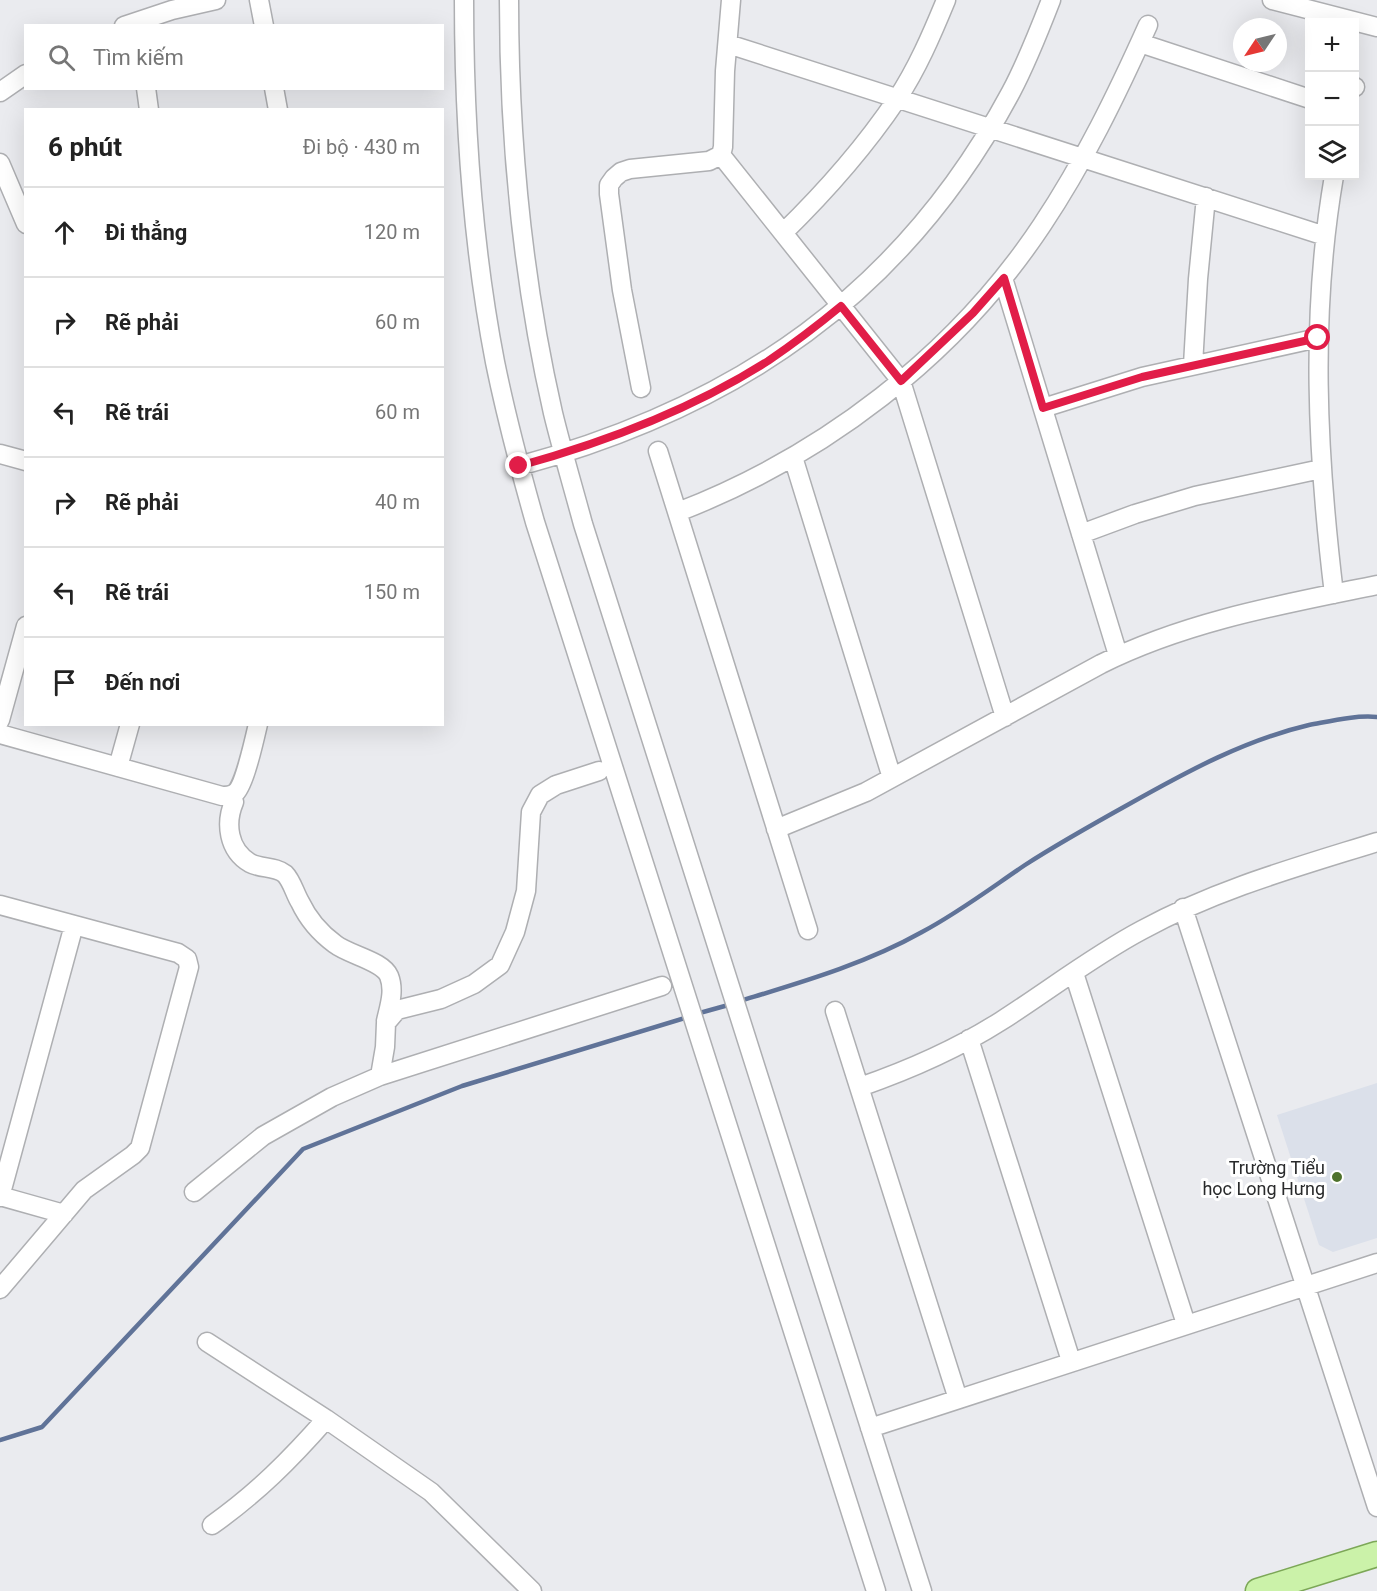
<!DOCTYPE html>
<html lang="vi">
<meta charset="utf-8">
<style>
body{margin:0;font-family:Roboto,sans-serif;background:#f2f2f2;color:#222}
.controls{position:absolute;right:18px;top:18px;display:grid;overflow:hidden;border-radius:0px;box-shadow:0 6px 24px #0002}
.controls button{width:54px;height:54px;display:grid;place-items:center;padding:0;border:0;border-bottom:2px solid #e0e0e0;background:#fff;color:#222;font:30px sans-serif}
.compass{position:absolute;left:1233px;top:18px;width:54px;height:54px;border-radius:50%;background:#fff;box-shadow:0 6px 24px #0002;rotate:235deg}
.stop{position:absolute;width:18px;height:18px;margin:-14px;border:4px solid #e11d48;border-radius:50%;background:#fff}
.stop.end{background:#e11d48;border-color:#fff;box-shadow:0 2px 6px #0008}
.list{margin:0;padding:0;list-style:none}
h2{display:flex;justify-content:space-between;align-items:center;height:78px;margin:0;padding:0 24px;font-size:26px}
h2 small{font-size:20px;font-weight:400;color:#767676}
.list li{display:grid;grid-template-columns:39px 1fr auto;gap:18px;align-items:center;box-sizing:border-box;height:90px;padding:0 24px;border-top:2px solid #e0e0e0}
.list b{display:block;font-size:22px;white-space:nowrap}
.list em{font-size:20px;font-style:normal;color:#767676}
.icon{flex:none;width:33px;height:33px;fill:none;stroke:currentColor;stroke-width:2;stroke-linecap:round;stroke-linejoin:round}
.map{position:relative;flex:none;width:1377px;height:1591px;overflow:hidden}
.search{position:absolute;background:#fff;box-shadow:0 6px 24px #0002;left:24px;top:24px;width:420px;height:66px;display:flex;align-items:center;gap:15px;box-sizing:border-box;padding:0 21px;border-radius:0px;color:#767676;font-size:22px}
.panel{position:absolute;background:#fff;box-shadow:0 6px 24px #0002;left:24px;top:108px;width:420px;height:618px;border-radius:0px}
.map>svg:first-child{display:block}
.built{fill:#dbe0ea}
.lines{fill:none;stroke-linecap:round;stroke-linejoin:round}
.stream{stroke:#607398;stroke-width:4.5}
.minor-casing{stroke:#aeafb2;stroke-width:21}
.major-casing{stroke:#7ca757;stroke-width:27}
.minor{stroke:#fff;stroke-width:18}
.major{stroke:#cbf2a9;stroke-width:24}
.route{stroke:#e11d48;stroke-width:8}
.poi-dot{fill:#4e722c;stroke:#fff;stroke-width:2}
.labels{text-anchor:middle;dominant-baseline:central;stroke-width:6;stroke-linejoin:round;paint-order:stroke}
.poi-label{font-size:18px;fill:#292a2b;stroke:#fff;text-anchor:end}
</style>
<div class="map">
<svg width="1377" height="1591" viewBox="0 0 1377 1591">
<rect width="100%" height="100%" fill="#eaebef"/>
<path class="built" d="M1377,1083V1238L1333,1252L1319,1245L1277,1115Z"/>
<g class="lines">
<path class="stream" d="M740,1001C802,982 865,964 922,932C958,913 991,888 1025,865C1059,843 1095,823 1131,803C1188,771 1245,740 1309,725C1331,721 1355,715 1377,717
M696,1014L732,1004
M0,1440L42,1427L303,1149L462,1086L688,1017"/>
<g class="minor-casing">
<path id="minor" d="M259,0L264,26
M464,0C464,122 472,243 495,362C506,416 520,469 535,522L876,1591
M509,0C509,139 522,277 553,413C562,450 573,487 583,524L922,1591
M1272,0L1377,27
M124,26L172,10L216,0
M1140,43L1310,99
M728,44L1325,236
M1354,87H1355
M146,88L149,110
M274,88L278,110
M0,92L26,74
M721,155L901,381L1005,717
M0,163L26,224
M783,233C825,192 864,148 897,99C917,69 932,34 946,0
M1003,278L1118,655
M1193,365L1198,279L1206,197
M641,388L622,290L609,194V185L614,178L621,172L630,169L709,161L721,155L723,147L725,71L731,0
M1043,408L1142,377L1318,338
M658,451L808,930
M0,454L26,461
M793,457L892,778
M519,466C737,407 903,294 1011,92C1027,62 1039,31 1051,0
M678,512C823,456 955,356 1042,225C1084,162 1117,94 1148,25
M1081,534L1135,514L1195,496L1321,469
M1334,594C1317,454 1310,315 1334,176
M0,720L26,626
M0,734L222,796C226,796 231,796 235,793C244,787 255,737 258,724
M118,767L130,724
M234,802C225,823 228,850 250,863C261,869 275,866 285,874C292,881 295,894 300,902C308,919 320,933 335,944C349,955 383,961 389,976C395,991 389,1007 386,1021
M776,829L866,792L1101,664C1187,621 1284,604 1377,585
M0,905L178,953L187,959L189,967L140,1148L133,1155L84,1190L0,1289
M1183,908L1377,1507
M1074,973L1186,1324
M835,1011L958,1399
M969,1039L1071,1361
M380,1076L385,1047L386,1023L397,1010L441,999L474,984L500,965L515,932L526,891L531,812L540,795L556,785L599,771
M860,1087C909,1070 957,1049 1001,1021C1048,991 1093,956 1142,930C1217,889 1297,867 1377,842
M194,1192L263,1136L332,1097L380,1076L662,986
M0,1196L64,1214
M0,1197L74,925
M207,1342L326,1419L431,1492L532,1591
M870,1428L1377,1263
M212,1525C257,1493 290,1460 326,1419"/>
</g>
<g class="major-casing">
<path id="major" d="M1258,1591L1377,1554"/>
</g>
<use href="#minor" class="minor"/>
<use href="#major" class="major"/>
</g>
<g class="lines">
<path class="route" d="M519,466C606,442 691,410 768,361C793,344 818,325 841,306L901,381L973,313L1004,278L1043,408L1142,377L1318,338"/>
</g>
<circle class="poi-dot" cx="1337" cy="1177" r="6"/>
<g class="labels">
<g class="poi-label">
<text x="1325" y="1167">Trường Tiểu<tspan x="1325" dy="21">học Long Hưng</tspan></text>
</g>
</g>
</svg>
<div class="controls">
<button>+</button>
<button>−</button>
<button><svg class="icon" aria-label="layers" viewBox="0 0 24 24"><path d="M12 4l9 5-9 5-9-5zM3 14l9 5 9-5"/></svg></button>
</div>
<svg class="compass" viewBox="-18 -18 36 36"><path d="M0-13l5 13h-10z" fill="#e53935"/><path d="M0 13l5-13h-10z" fill="#767676"/></svg>
<div class="stop" style="left:1318px;top:338px"></div>
<div class="stop end" style="left:519px;top:466px"></div>
<div class="search"><svg class="icon" aria-label="search" viewBox="0 0 24 24"><circle cx="10" cy="10" r="6"/><path d="M15 15l6 6"/></svg>Tìm kiếm</div>
<section class="panel">
<h2>6 phút<small>Đi bộ · 430 m</small></h2>
<ul class="list">
<li><svg class="icon" aria-label="ahead" viewBox="0 0 24 24"><path d="M12 20V5M6 11l6-6 6 6"/></svg><div><b>Đi thẳng</b></div><em>120 m</em></li>
<li><svg class="icon" aria-label="right" viewBox="0 0 24 24"><path d="M7 20v-9h11M14 6l5 5-5 5"/></svg><div><b>Rẽ phải</b></div><em>60 m</em></li>
<li><svg class="icon" aria-label="left" viewBox="0 0 24 24"><path d="M17 20v-9H6M10 6l-5 5 5 5"/></svg><div><b>Rẽ trái</b></div><em>60 m</em></li>
<li><svg class="icon" aria-label="right" viewBox="0 0 24 24"><path d="M7 20v-9h11M14 6l5 5-5 5"/></svg><div><b>Rẽ phải</b></div><em>40 m</em></li>
<li><svg class="icon" aria-label="left" viewBox="0 0 24 24"><path d="M17 20v-9H6M10 6l-5 5 5 5"/></svg><div><b>Rẽ trái</b></div><em>150 m</em></li>
<li><svg class="icon" aria-label="arrive" viewBox="0 0 24 24"><path d="M6 21V4h12l-3 4 3 4H6"/></svg><div><b>Đến nơi</b></div></li>
</ul>
</section>
</div>
